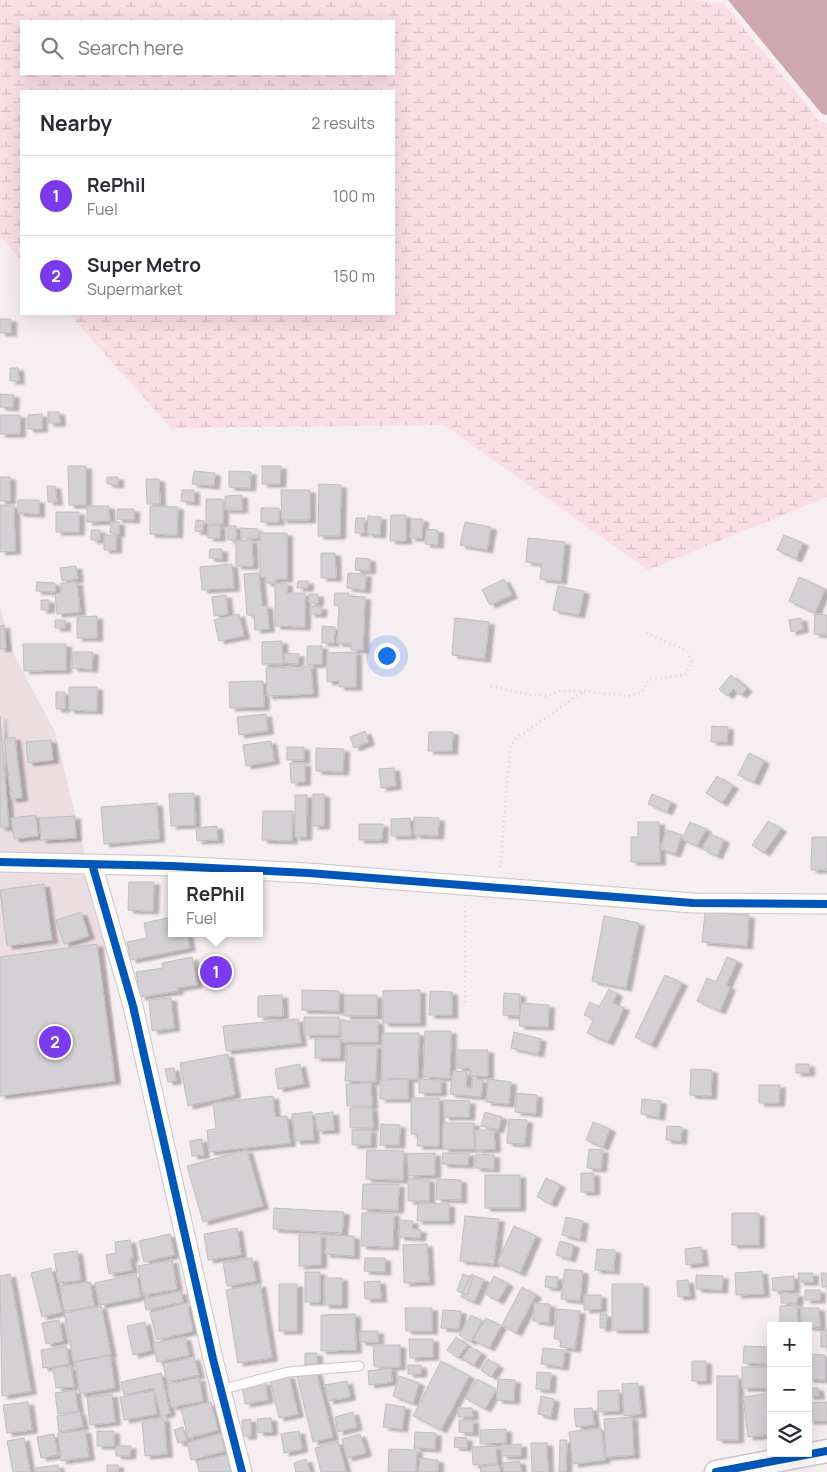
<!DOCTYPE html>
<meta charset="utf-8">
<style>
body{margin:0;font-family:Manrope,sans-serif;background:#f7f7f7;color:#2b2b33}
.controls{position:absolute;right:15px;bottom:15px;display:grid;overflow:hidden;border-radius:0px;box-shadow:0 5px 20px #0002}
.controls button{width:45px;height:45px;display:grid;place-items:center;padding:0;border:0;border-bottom:1px solid #e1e1e2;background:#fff;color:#2b2b33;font:25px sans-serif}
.you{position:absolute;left:386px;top:655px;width:18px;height:18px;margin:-12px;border:4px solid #fff;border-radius:50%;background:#1a73e8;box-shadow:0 0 0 8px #1a73e833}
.badge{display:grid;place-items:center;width:32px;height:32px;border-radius:50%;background:#7c3aed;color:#fff;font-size:16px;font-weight:700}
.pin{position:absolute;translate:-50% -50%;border:2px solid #fff;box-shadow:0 1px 5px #0006}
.popup{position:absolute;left:168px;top:872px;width:95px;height:65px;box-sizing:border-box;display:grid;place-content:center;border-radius:0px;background:#fff;filter:drop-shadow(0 1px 4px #0005);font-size:16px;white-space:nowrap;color:#7c7c81}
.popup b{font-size:19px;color:#2b2b33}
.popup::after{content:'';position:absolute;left:50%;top:100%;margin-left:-10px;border:10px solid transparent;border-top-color:#fff}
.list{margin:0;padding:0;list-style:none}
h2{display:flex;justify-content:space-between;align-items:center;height:65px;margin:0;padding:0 20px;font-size:21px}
h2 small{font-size:16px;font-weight:400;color:#7c7c81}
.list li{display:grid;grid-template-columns:32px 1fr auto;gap:15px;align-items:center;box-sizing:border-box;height:80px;padding:0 20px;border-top:1px solid #e1e1e2}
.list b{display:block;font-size:19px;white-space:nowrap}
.list p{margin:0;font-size:16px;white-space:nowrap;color:#7c7c81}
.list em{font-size:16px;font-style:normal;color:#7c7c81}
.icon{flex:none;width:28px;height:28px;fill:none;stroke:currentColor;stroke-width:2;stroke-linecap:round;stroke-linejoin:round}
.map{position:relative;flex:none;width:827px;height:1472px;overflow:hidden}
.search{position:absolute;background:#fff;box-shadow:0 5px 20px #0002;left:20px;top:20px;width:375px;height:55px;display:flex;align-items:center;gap:12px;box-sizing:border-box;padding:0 18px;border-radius:0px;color:#7c7c81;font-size:19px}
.panel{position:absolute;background:#fff;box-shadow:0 5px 20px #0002;left:20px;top:90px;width:375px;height:225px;border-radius:0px}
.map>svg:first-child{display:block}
.built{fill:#ecdde1}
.wetland{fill:url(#wetland-marsh);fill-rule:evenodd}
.water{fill:#cfa7b1}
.building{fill:#d3d1d3;stroke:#c0bec0;filter:url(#shadow)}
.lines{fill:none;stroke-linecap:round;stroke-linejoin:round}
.service-casing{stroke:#ccc5c7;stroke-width:11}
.minor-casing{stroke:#ccc5c7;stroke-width:21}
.tertiary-casing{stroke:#ccc5c7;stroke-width:25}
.path{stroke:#dbd8d9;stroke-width:3;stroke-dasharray:1 4;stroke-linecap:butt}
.service{stroke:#fefcfd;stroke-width:9}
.minor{stroke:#fefcfd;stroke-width:19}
.tertiary{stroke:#fefcfd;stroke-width:22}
.cycleway-casing{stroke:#fff;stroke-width:11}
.cycleway{stroke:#0057b8;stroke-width:8}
</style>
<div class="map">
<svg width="827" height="1472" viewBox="0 0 827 1472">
<defs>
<pattern id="wetland-marsh" width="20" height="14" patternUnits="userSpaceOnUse" patternTransform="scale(1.25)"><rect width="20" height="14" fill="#fadee5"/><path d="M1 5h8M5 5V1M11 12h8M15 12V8" fill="none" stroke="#d6bec4"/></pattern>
<filter id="shadow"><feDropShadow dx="5.5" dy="3" stdDeviation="1" flood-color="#0004"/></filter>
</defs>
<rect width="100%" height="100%" fill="#f6eef0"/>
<path class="built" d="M0,607L13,653L55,732L102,925L121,1082L0,1098Z"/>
<path class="wetland" d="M0,0H690L724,4L819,121L827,123V497L648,570L444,425L171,428L69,314H394V91H21V260L0,236ZM21,21H394V74H21Z"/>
<path class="water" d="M728,0H827V115L822,114Z"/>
<path class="building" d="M0,319H11V333H0Z
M10,368H18L19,381H10Z
M0,394L14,395L13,408L0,407Z
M48,412H59L60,423H48Z
M42,414V429H28V415Z
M0,415H20V434H0Z
M68,466H86V505H69Z
M262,466H281L280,484H262Z
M194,471L215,473L214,486L192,484Z
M229,471L251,472L250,488L229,487Z
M0,477H10V501H0Z
M107,477H118V485L107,484Z
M146,479H159L160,504H147Z
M319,484L341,485L340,536H318Z
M47,486H55L57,502H48Z
M182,490H194V502L181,501Z
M281,490H310V520H282Z
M242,495V510H225V496Z
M206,499H223V524H206Z
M18,500H39V514L18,513Z
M0,505H14L15,551L0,552Z
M87,506H109L110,521L87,522Z
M150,506L178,507L177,535L150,534Z
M261,508H279V522H261Z
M118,509H134V520L117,519Z
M56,512H79V532H56Z
M391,515H406V541H390Z
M368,516L381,517L380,535L367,534Z
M356,518H365L364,533H355Z
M411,519H423L422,538H410Z
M196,520L204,521L203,532L195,531Z
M111,522H119V534L110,533Z
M465,522L491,527L487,550L460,545Z
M208,526H220V538H208Z
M228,526H236V540H228Z
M241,528L258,529V538H241Z
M426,529L438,530V545L425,544Z
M91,530H100V540H91Z
M260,533H287V579H276V583H266V577H260Z
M104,535H116V550H104Z
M784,535L803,543L796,559L777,550Z
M528,538L565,542L561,581L540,579L542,564L526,562Z
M252,540L253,566H236V541Z
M210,549H222V559L209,558Z
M321,553H335L336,578H321Z
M356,558L370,559V571L355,570Z
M232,564L234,588L202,590L200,567Z
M76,566L78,579L62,581L60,568Z
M259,573L262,606L267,605L269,629L255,630L254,615H247L244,574Z
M348,573L366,574L365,590L347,588Z
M799,577L825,589L815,613L789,601Z
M504,579L512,595L490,605L482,590Z
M298,581H308V588H297Z
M37,582L55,583V592L36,591Z
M77,582L80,612L57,614L55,594L62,593L61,583Z
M275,583H287V593H305V627L275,626Z
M558,586L584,591L579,615L553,610Z
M335,593H349L348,596L365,597L363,650H351V644L337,643L339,606L334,605Z
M309,594H318V603H309Z
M226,595L228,614L214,616L212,597Z
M41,600H49V610H41Z
M310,606L322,607L321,614H310Z
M239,614L244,636L219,641L214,620Z
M815,614L827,615V635L814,634Z
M97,616V638H77V617Z
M455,618L489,622L485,659L452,655Z
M801,618L803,629L791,632L789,620Z
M55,620H65V628H55Z
M4,625L6,648L0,649V626Z
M322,626L335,627L334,643H322Z
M282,641L283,664H262V642Z
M23,644H66V670L24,671Z
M307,646H322V664L307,665Z
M73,652H93L92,669L72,668Z
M356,652V687H339V681L327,682V653Z
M285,653L299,654L298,664L284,663Z
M311,666L313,694L267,696L266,668Z
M731,675L747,689L741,695L733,689L727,696L719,689Z
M263,681L264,707L230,708L229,682Z
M69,687H97V711L69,710Z
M56,692H65V709H56Z
M266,714L268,731L239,735L237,717Z
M0,716L9,827H0Z
M712,726L728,727L727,742H711Z
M365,731L369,742L354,748L350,737Z
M429,732H453L452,751H428Z
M15,737L22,798L11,799L4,739Z
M51,740L53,760L28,763L26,742Z
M271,741L274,761L246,766L243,745Z
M287,747H304V760H287Z
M316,748L344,749L343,772L316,771Z
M749,753L764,761L754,782L738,775Z
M290,763H305V782L291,783Z
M394,768L396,786L381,788L379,769Z
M717,776L733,786L722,803L706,793Z
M194,793L195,825L171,826L169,794Z
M313,794H324V826H313Z
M652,794L671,802L667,812L648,804Z
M295,795H307L306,837H295Z
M157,803L159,839L104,844L101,807Z
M263,811H293L292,841L262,840Z
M36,815L38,836L14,839L11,818Z
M75,816L76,838L41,840L39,818Z
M414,817L439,818L438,836L414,835Z
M410,818L411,836H391V819Z
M768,821L781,829L764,853L752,845Z
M638,822H659L660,862H631V837H638Z
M690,822L706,829L697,846L682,839Z
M359,824H383L382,840H359Z
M217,826L218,840L197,841L196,828Z
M667,830L682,835L675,854L660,849Z
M710,834L724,840L717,856L702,849Z
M812,837H827V870H811Z
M129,882H154L153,911L128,910Z
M44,884L52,940L7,946L0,890Z
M81,912L89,936L64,944L56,920Z
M705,912L749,915L747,946L702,942Z
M604,916L639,923L626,988L592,981Z
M172,917V933H187L190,948L131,960L127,942L147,938L144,923Z
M97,944L115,1081L0,1096V957Z
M192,957L197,985L177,988L178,991L140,997L136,972L163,968L162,963Z
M727,957L737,961L726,986L730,987L720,1011L697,1001L707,978L716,982Z
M665,975L682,983L651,1045L635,1037Z
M609,989L617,994L613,1003L624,1008L608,1042L587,1033L594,1019L584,1015L590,1002L599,1007Z
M302,990L339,991V1011L302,1010Z
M420,990V1023H383V991Z
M430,991L452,992V1015H429Z
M504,993L520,994L519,1016L503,1015Z
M282,995L283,1016L258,1017V996Z
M345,995H377V1016H345Z
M171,998L174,1028L152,1031L149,1000Z
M521,1003L549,1005L548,1027L519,1026Z
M304,1017H339V1035H304Z
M298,1019L301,1043L226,1051L223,1026Z
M341,1021H378V1042H341Z
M425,1031H451L450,1078L423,1077Z
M514,1032L541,1039L538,1054L511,1048Z
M382,1033H419L418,1079L382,1078Z
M315,1039H340V1058H315Z
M347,1045H377L376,1082L345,1081Z
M457,1050H488V1076H470V1068H457Z
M228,1054L235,1095L188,1106L180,1063Z
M300,1064L304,1084L278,1089L275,1069Z
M796,1064H809V1073H796Z
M174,1068L176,1081L168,1082L165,1069Z
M691,1069L712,1070L711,1096L690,1095Z
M453,1071L467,1072L466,1087L472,1088L473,1079L483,1080L481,1097L450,1094Z
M408,1079V1099H380V1080Z
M419,1079L441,1080V1093H419Z
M488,1079L511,1082L509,1104L486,1102Z
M371,1083L372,1106H347L346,1084Z
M759,1085H780L779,1103H759Z
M517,1093L537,1095L536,1114L515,1112Z
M273,1096L275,1117L287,1116L290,1143L209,1152L207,1130L216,1129L213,1103Z
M411,1098H439V1146H417L418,1134H411Z
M642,1099L661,1101L659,1117L641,1114Z
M444,1100L470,1101L469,1117H444Z
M350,1108H372L373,1128H350Z
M312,1112L314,1140L295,1141L292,1114Z
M333,1112L334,1130L317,1131L315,1114Z
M485,1112L502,1117L498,1130L481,1126Z
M509,1119L527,1120L525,1144L507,1143Z
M593,1122L610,1129L603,1147L586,1140Z
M443,1123H474V1149H443Z
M381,1124L400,1125L399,1145H380Z
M667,1126L682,1127L681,1141L666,1140Z
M352,1130H371V1145H352Z
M475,1130H494L495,1149L476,1150Z
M202,1139L204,1155L192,1156L190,1141Z
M589,1149L603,1150L601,1169L587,1168Z
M247,1150L263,1206L203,1222L187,1166Z
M367,1150L404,1151L403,1180L366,1179Z
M435,1153V1175L408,1176L407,1154Z
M443,1153H469L468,1165L442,1164Z
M476,1154L494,1155V1169L475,1168Z
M581,1173H594V1192H581Z
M485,1175H520V1208H485Z
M546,1178L560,1185L551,1204L537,1197Z
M408,1179H429V1201H408Z
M437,1179L461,1180V1200L436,1199Z
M363,1184H399L398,1210L362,1209Z
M418,1203L449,1204V1221H417Z
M274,1208L344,1212L342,1233L273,1229Z
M362,1213H394L393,1247L361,1246Z
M732,1213H759V1245H732Z
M465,1216L499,1219L494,1264L460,1261Z
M566,1217L583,1221L580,1239L562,1235Z
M400,1220L413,1221L412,1229L421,1230L420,1238L399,1237Z
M514,1226L536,1236L520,1273L497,1263Z
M237,1228L241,1255L208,1260L204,1234Z
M170,1234L174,1255L144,1262L139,1241Z
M299,1234H321V1265L299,1266Z
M327,1235L354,1236V1256L325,1254Z
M130,1240L133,1258L130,1259L132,1270L109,1274L106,1255L116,1253L115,1242Z
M560,1241L574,1245L570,1259L556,1255Z
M427,1244L429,1282L404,1283L403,1245Z
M701,1247L703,1263L686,1265L685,1249Z
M597,1249L615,1250L614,1271L595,1270Z
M77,1251L81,1280L58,1283L54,1254Z
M252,1258L256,1281L227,1286L223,1263Z
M365,1258H385V1272L364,1271Z
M172,1260L177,1289L143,1295L138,1266Z
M51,1268L62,1312L42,1317L31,1273Z
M565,1269L583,1271L580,1301L561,1299Z
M762,1271L764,1294L736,1295L735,1273Z
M305,1272H320V1302H305Z
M798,1273H813V1282H799Z
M821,1273H827V1287H822Z
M10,1274L31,1391L2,1396L0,1276Z
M136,1274L141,1297L100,1305L95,1283Z
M463,1274L473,1278L467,1295L457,1291Z
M471,1274L484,1280L474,1302L461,1297Z
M696,1275L723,1276L722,1290L696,1289Z
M494,1276L508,1284L498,1301L485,1294Z
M546,1276L558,1277L557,1288L545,1287Z
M794,1276V1290L773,1291L772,1278Z
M324,1278H342V1305H324Z
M688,1280L690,1296L678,1297L677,1281Z
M380,1281L381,1299H365L364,1282Z
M90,1282L94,1306L64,1311L60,1286Z
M260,1284L272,1358L238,1363L226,1290Z
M279,1284H297V1331H279Z
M612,1284H643V1330H612Z
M522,1287L536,1295L516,1333L502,1325Z
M805,1290H820V1300H805Z
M181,1291L183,1302L146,1310L144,1299Z
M781,1293L798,1294L797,1303H781Z
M584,1295H601V1309L584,1310Z
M187,1303L193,1331L157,1340L150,1312Z
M534,1303L550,1304L549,1323L533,1321Z
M797,1305L798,1326H780V1306Z
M101,1306L111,1354L74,1362L64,1313Z
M405,1308H432V1331H406Z
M801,1308H819L820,1328L801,1326Z
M557,1309L580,1311L575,1349L560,1347L561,1339H554Z
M443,1310L461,1311L459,1329L441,1328Z
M355,1314L356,1350L321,1351V1315Z
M600,1314H607L606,1328H600Z
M471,1315L482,1321L471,1342L459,1335Z
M486,1318L501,1326L489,1348L473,1340Z
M59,1320L63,1341L46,1344L42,1323Z
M145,1322L151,1350L133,1355L127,1326Z
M827,1330V1347H821V1331Z
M360,1331H378V1342H360Z
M185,1337L189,1355L157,1362L153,1343Z
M456,1337L467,1345L458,1358L447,1350Z
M409,1339H433V1357L410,1358Z
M373,1345H400V1367H374Z
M66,1346L69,1364L43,1368L41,1350Z
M744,1346L769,1347V1364L743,1363Z
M470,1347L481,1353L474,1366L462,1359Z
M543,1348L565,1350L563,1367L541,1364Z
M305,1353H317V1364L305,1365Z
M809,1354L825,1355V1380L808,1379Z
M110,1356L115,1388L80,1394L75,1362Z
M194,1357L199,1375L167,1382L163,1364Z
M488,1359L498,1366L491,1377L481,1370Z
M441,1361L469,1376L441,1430L413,1416Z
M692,1361H706V1381H692Z
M408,1365H421V1374H408Z
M71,1366L74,1387L56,1388L53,1368Z
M742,1367H771V1388H742Z
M391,1368L392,1382L369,1385L368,1371Z
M316,1371L333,1437L313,1442L297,1376Z
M537,1372L551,1373L550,1390L536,1389Z
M161,1373L170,1413L161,1416L154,1388L124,1395L121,1382Z
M289,1375L298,1414L279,1418L270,1379Z
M399,1376L419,1383L413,1403L393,1396Z
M717,1376H738V1440H717Z
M199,1378L203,1401L171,1407L167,1384Z
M477,1379L496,1390L485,1409L465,1398Z
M498,1379L515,1380L514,1401L497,1400Z
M347,1381L350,1397L328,1401L325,1385Z
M265,1382L268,1400L245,1404L242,1386Z
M638,1383L641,1414L624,1416L622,1384Z
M808,1388H818L819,1396H808Z
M75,1390L78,1411L58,1414L55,1393Z
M619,1390V1411L598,1412V1391Z
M153,1391L157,1414L124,1420L120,1397Z
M771,1393V1435L748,1437L743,1397Z
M112,1394L115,1422L90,1425L87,1397Z
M541,1396L554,1399L551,1417L538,1414Z
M28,1402L32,1430L7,1433L3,1405Z
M211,1402L218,1430L188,1438L181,1409Z
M827,1402V1421H808V1403Z
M386,1404L405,1407L402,1429L383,1427Z
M458,1408H472L473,1417H458Z
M592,1408L594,1425L576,1427L574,1409Z
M80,1412L83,1427L59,1432L57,1416Z
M353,1412L357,1427L338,1432L335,1417Z
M632,1417L634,1455L606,1457L604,1419Z
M164,1418L167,1454L145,1456L142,1420Z
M271,1418L272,1432L258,1433L257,1419Z
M251,1419V1436H243L242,1420Z
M459,1420H473V1433L459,1432Z
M183,1427L187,1441L178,1443L174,1430Z
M601,1428L605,1460L573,1464L569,1432Z
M506,1429V1443L480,1444V1430Z
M85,1430L89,1457L61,1461L58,1433Z
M97,1431H114V1446H97Z
M299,1431L302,1449L284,1453L281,1434Z
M415,1432L436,1433L435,1449L414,1448Z
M54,1434L58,1455L41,1458L37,1437Z
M220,1434L225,1451L191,1460L187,1443Z
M360,1434L366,1453L347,1458L342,1439Z
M455,1437L467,1438V1448L454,1447Z
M24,1438L30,1472H13L7,1441Z
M560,1440H567L566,1472H559Z
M338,1441L346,1472H321L315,1448Z
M531,1443H547L548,1472H532Z
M521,1444V1456H502V1445Z
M116,1446H131L130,1456H116Z
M496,1446L497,1464L473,1465L472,1447Z
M389,1449L417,1450L416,1472H388Z
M227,1455L231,1472H199L197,1461Z
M420,1458L438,1460V1472H419Z
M306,1459L310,1472H296L294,1463Z
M520,1461L521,1472H504L503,1463Z
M58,1465L60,1472H35V1468Z
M107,1465H118V1472H107Z
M499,1465L500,1472H481L480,1467Z"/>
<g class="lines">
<g class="service-casing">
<path id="service" d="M220,1390L288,1372L359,1366"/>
</g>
<g class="minor-casing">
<path id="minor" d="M0,862L172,866L308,873L693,903L827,904
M92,864L133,1006L213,1359L242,1472"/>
</g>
<g class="tertiary-casing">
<path id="tertiary" d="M716,1472L827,1451"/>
</g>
<path class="path" d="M491,686L525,694L545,696L561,691H584L627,696L641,693L649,679L685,675L692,662L687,651L644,632
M500,867L510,748L515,739L584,691
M465,906V1005"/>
<use href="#service" class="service"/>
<use href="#minor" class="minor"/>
<use href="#tertiary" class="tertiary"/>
<g class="cycleway-casing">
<path id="cycleway" d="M0,862L172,866L308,873L693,903L827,904
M92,864L133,1006L213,1359L242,1472
M716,1472L827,1451"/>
</g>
<use href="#cycleway" class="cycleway"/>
</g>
</svg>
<div class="controls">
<button>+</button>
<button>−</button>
<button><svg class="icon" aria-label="layers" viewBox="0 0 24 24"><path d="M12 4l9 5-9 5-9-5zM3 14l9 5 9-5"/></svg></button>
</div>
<div class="you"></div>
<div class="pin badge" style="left:216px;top:972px">1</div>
<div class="popup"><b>RePhil</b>Fuel</div>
<div class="pin badge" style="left:55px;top:1042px">2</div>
<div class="search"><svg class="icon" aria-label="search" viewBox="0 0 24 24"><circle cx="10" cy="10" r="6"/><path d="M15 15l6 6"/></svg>Search here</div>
<section class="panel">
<h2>Nearby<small>2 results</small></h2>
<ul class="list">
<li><span class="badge">1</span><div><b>RePhil</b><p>Fuel</p></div><em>100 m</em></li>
<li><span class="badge">2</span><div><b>Super Metro</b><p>Supermarket</p></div><em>150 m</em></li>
</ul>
</section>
</div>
